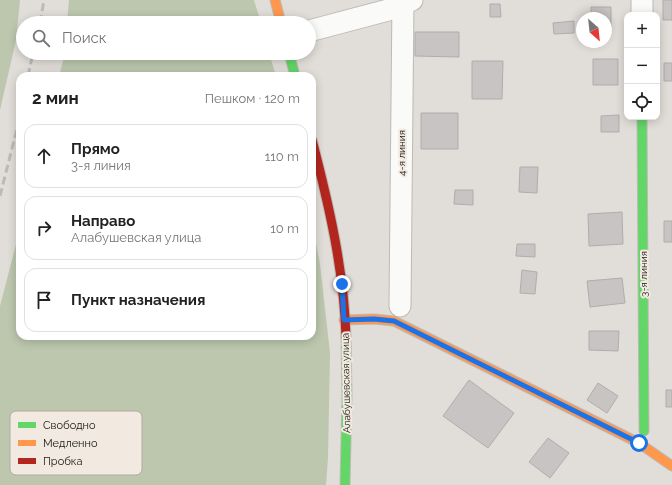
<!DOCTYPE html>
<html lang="ru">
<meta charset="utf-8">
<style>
body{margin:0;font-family:Raleway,sans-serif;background:#f2f2f2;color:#222}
.controls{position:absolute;right:12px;top:12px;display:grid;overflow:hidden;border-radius:8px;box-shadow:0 2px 10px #0003}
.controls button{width:36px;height:36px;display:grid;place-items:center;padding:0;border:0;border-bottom:1px solid #e0e0e0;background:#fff;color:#222;font:20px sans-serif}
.compass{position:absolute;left:576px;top:12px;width:36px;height:36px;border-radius:50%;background:#fff;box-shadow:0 2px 10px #0003;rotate:153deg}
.stop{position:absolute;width:12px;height:12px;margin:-9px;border:3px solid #1a73e8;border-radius:50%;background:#fff}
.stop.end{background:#1a73e8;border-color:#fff;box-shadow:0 1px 4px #0008}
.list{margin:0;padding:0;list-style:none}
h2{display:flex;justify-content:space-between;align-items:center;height:52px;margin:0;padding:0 16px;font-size:17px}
h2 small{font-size:13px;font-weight:400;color:#767676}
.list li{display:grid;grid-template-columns:26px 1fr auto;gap:12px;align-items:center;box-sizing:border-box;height:64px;margin:0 8px 8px;padding:0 8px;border:1px solid #e0e0e0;border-radius:12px}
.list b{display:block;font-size:15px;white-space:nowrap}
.list p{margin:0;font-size:13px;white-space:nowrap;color:#767676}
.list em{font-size:13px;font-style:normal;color:#767676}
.icon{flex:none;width:22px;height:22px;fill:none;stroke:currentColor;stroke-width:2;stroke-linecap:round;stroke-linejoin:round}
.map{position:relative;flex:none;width:672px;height:485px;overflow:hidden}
.search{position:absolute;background:#fff;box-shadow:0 2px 10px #0003;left:16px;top:16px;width:300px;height:44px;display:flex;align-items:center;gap:10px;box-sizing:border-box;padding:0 14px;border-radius:22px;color:#767676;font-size:15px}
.panel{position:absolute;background:#fff;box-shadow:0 2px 10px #0003;left:16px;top:72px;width:300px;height:268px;border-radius:12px}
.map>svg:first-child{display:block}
.green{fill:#bdc7ae}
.building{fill:#c7c4c3;stroke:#b0adac}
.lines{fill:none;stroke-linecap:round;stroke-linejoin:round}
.street-casing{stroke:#bdbab6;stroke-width:23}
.fast-casing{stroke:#bdbab6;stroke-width:11}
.slow-casing{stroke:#bdbab6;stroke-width:11}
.jam-casing{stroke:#bdbab6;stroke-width:11}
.street{stroke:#fafaf9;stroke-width:21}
.fast{stroke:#63d668;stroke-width:9}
.slow{stroke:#ff974d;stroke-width:9}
.jam{stroke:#b3261e;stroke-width:9}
.rail{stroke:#bcbbb9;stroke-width:3;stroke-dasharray:8 4;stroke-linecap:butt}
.route{stroke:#1a73e8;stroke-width:5}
.labels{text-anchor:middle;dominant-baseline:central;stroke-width:4;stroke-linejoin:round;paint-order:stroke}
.street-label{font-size:10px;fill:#191613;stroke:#f2eae1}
.key{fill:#f2eae1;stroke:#b1aaa3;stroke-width:1}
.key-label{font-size:11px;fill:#191613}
</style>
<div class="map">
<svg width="672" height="485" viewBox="0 0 672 485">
<rect width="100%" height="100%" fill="#e1ddd8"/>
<path class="green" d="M0,0H20L16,40L0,110Z
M69,0H254L261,23H67Z
M65,53H269L276,76H59Z
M312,222L320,264L330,353L328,458L326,485H0V306L20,229V336H312Z"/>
<path class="building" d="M663,0H672V20H663Z
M490,4H500L501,17H490Z
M591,7H611V29L606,30V18H591Z
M574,21V33L554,34L553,23Z
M415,32H459V57L415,56Z
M593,59H618V85H593Z
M472,61H503L502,99H472Z
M664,63H672V81H664Z
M421,113H458V149H421Z
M619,115V132H601V116Z
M520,167H538L537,193L519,192Z
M455,190H473V205L454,204Z
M622,212L623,244L589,246L588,214Z
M664,221H672V242H664Z
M517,244H535V257L516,256Z
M522,270L537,272L535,294L520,293Z
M622,278L625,303L590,307L587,281Z
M589,331H619L618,351L589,350Z
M469,380L514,413L488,448L443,416Z
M598,383L618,396L607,413L587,400Z
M666,390H672V407H666Z
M548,438L569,453L550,478L529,462Z"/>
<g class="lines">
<g class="street-casing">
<path id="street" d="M642,0V15
M309,31L388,10L412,0
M400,306L403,0"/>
</g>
<g class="fast-casing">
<path id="fast" d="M289,53L295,76
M642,117L644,431
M345,485L347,394L346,337"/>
</g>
<g class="slow-casing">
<path id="slow" d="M275,0L281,23
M344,320L374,319L394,321L639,443L672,466"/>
</g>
<g class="jam-casing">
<path id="jam" d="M312,140C329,205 344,270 346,337"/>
</g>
<use href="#street" class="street"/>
<use href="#fast" class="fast"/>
<use href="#slow" class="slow"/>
<use href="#jam" class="jam"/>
<path class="rail" d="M40,23L44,0
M28,76L33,53
M0,196L20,117"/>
</g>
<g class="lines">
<path class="route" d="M342,284L344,320L374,319L394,321L639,443"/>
</g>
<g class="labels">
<g class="street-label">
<text transform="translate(401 153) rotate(-90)">4-я линия</text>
<text transform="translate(643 274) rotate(-90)">3-я линия</text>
<text transform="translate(346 383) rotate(-91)">Алабушевская улица</text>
</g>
</g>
<rect x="10" y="411" width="132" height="64" rx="6" class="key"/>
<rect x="18" y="422" width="18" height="6" fill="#63d668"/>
<rect x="18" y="440" width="18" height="6" fill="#ff974d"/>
<rect x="18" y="458" width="18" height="6" fill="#b3261e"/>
<g class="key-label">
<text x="43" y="429">Свободно</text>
<text x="43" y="447">Медленно</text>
<text x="43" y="465">Пробка</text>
</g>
</svg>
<div class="controls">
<button>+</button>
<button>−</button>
<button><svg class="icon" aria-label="locate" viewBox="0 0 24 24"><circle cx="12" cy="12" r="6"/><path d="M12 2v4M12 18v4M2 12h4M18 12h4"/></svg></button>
</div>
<svg class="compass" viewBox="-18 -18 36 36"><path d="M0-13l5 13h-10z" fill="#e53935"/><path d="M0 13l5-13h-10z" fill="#767676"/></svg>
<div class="stop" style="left:639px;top:443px"></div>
<div class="stop end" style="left:342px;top:284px"></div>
<div class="search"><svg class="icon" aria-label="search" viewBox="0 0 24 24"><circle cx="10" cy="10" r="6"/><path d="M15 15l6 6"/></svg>Поиск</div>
<section class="panel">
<h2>2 мин<small>Пешком · 120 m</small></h2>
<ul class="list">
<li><svg class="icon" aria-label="ahead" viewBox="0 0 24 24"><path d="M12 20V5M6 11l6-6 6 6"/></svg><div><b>Прямо</b><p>3-я линия</p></div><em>110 m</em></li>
<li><svg class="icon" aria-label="right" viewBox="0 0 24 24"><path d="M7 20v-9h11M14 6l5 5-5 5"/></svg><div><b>Направо</b><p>Алабушевская улица</p></div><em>10 m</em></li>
<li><svg class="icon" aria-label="arrive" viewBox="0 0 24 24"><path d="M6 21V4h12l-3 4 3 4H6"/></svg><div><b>Пункт назначения</b></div></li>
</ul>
</section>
</div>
